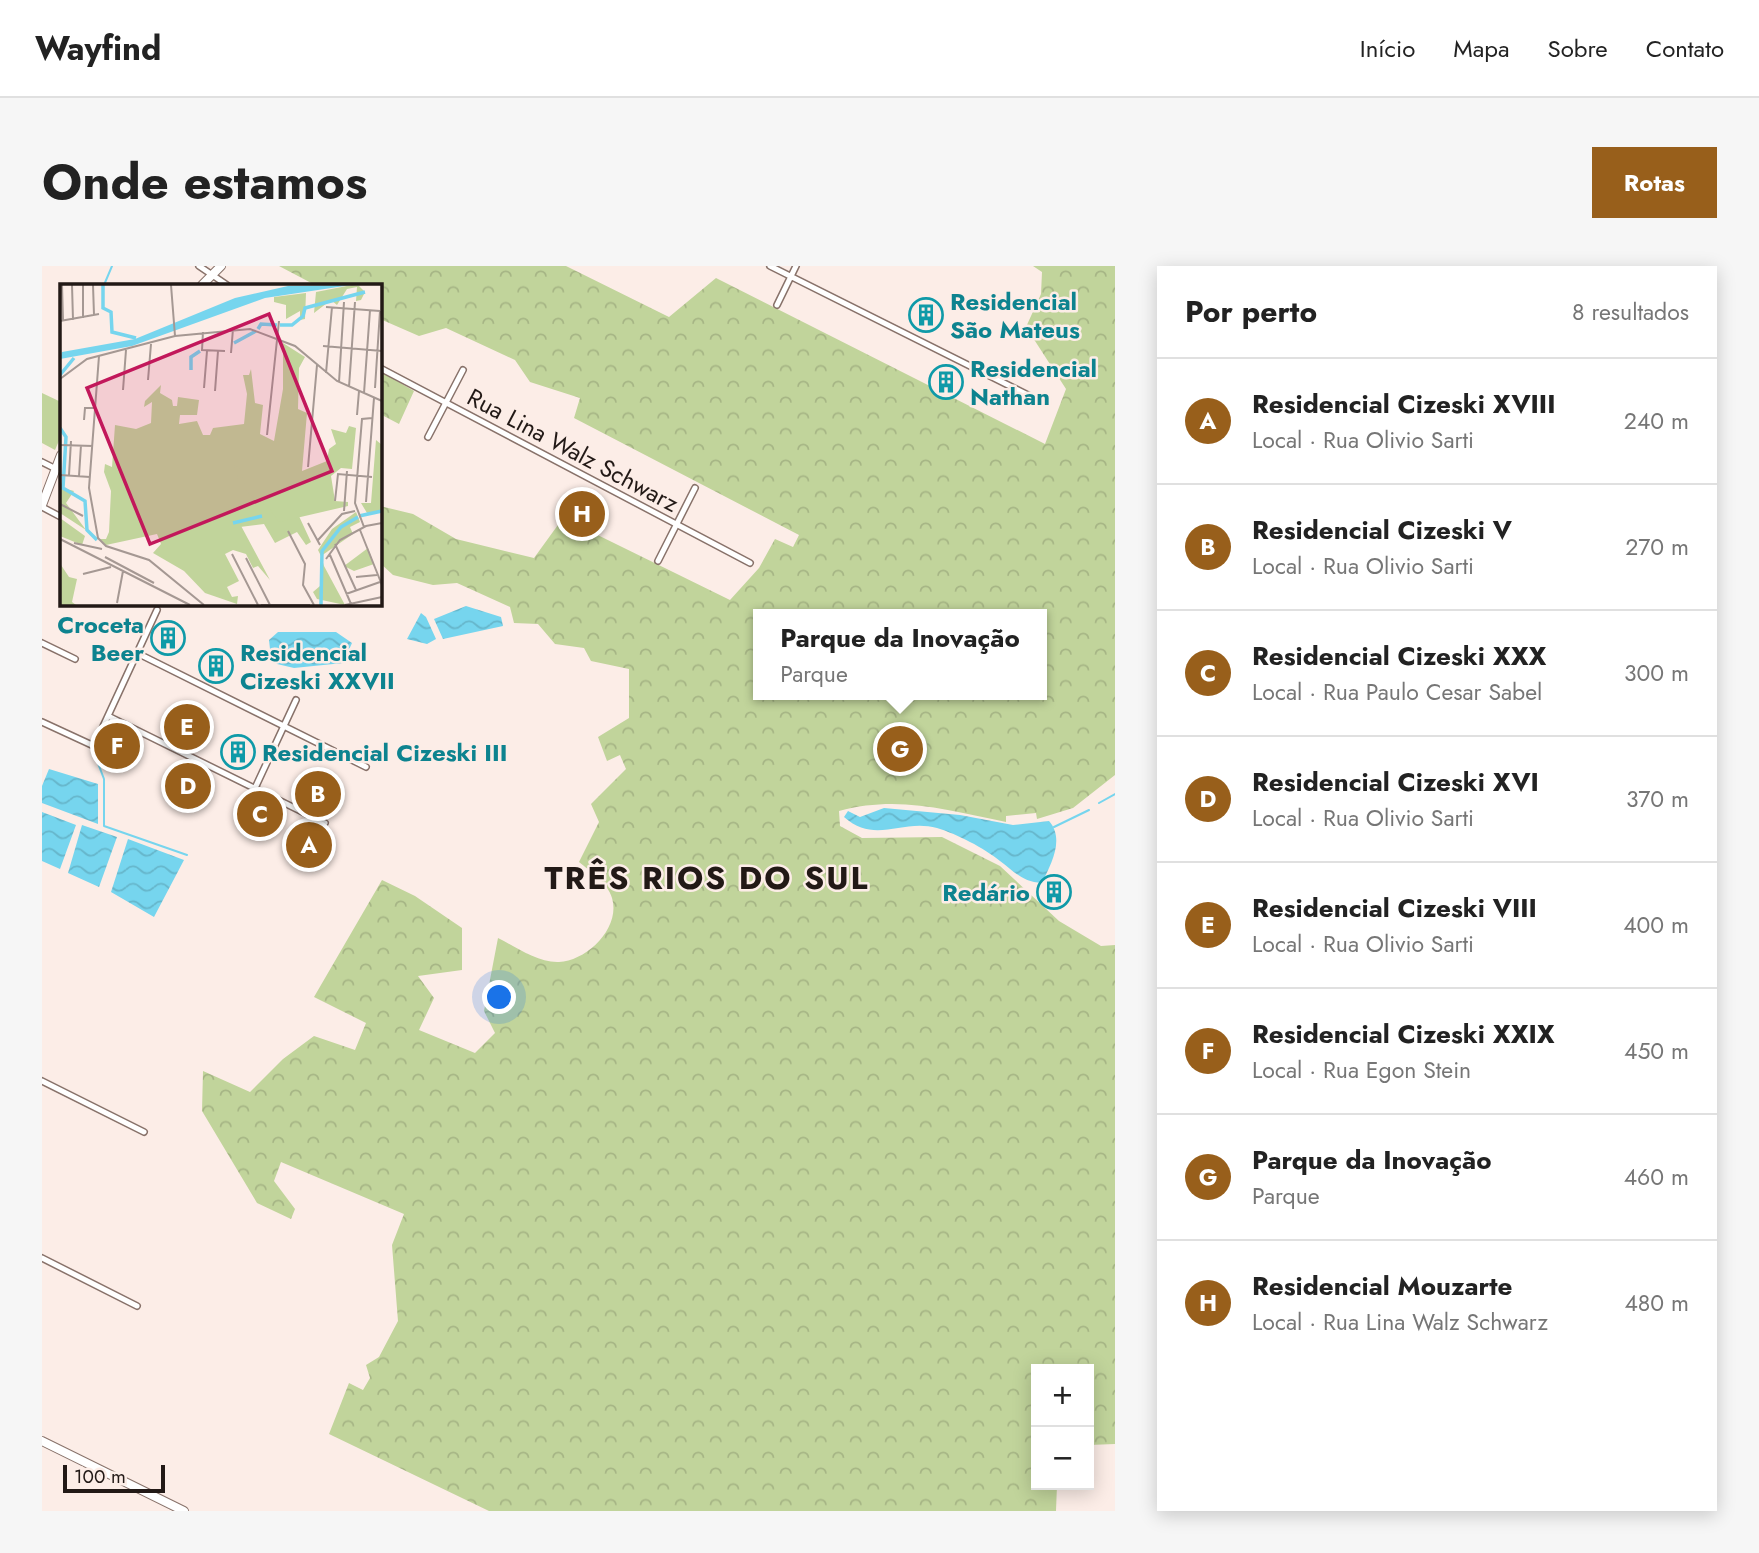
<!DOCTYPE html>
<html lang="pt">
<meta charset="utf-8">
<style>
body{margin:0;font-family:Jost,sans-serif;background:#f6f6f6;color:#222}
.controls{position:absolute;right:21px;bottom:21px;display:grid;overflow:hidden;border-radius:0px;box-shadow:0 4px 18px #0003}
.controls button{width:63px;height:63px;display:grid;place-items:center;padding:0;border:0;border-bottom:2px solid #e0e0e0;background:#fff;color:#222;font:35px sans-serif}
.scale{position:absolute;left:21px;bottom:18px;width:102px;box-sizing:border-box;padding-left:7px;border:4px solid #221916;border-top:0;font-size:19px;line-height:24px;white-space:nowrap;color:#221916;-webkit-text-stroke:5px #fcede7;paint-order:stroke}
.you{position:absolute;left:458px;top:732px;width:24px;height:24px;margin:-18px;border:5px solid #fff;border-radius:50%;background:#1a73e8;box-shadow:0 0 0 10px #1a73e833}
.badge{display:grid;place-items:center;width:46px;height:46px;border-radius:50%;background:#985f1b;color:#fff;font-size:23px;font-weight:700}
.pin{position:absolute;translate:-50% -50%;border:4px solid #fff;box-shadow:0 2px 7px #0006}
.popup{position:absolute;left:711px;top:343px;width:294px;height:91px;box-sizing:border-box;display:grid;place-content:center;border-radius:0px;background:#fff;filter:drop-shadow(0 2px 5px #0005);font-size:23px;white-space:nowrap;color:#767676}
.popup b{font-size:26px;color:#222}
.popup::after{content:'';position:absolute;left:50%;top:100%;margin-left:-14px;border:14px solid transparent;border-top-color:#fff}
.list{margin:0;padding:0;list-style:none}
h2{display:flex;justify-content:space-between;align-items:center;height:91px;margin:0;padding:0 28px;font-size:30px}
h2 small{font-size:23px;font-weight:400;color:#767676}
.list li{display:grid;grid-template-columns:46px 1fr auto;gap:21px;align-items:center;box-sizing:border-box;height:126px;padding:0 28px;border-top:2px solid #e0e0e0}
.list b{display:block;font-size:26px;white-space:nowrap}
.list p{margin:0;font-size:23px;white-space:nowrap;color:#767676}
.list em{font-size:23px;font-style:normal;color:#767676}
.map{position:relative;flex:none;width:1073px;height:1245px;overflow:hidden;border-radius:0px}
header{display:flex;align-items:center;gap:42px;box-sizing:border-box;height:98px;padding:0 35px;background:#fff;border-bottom:2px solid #e0e0e0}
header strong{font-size:33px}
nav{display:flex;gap:38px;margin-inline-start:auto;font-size:24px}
.intro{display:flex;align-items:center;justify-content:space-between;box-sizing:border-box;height:168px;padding:0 42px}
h1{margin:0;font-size:49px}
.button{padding:18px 32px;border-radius:0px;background:#985f1b;color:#fff;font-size:24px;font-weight:700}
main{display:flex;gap:42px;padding:0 42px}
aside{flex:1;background:#fff;border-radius:0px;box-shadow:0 4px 18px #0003}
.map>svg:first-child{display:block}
.green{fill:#c1d49b}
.forest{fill:url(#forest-crowns);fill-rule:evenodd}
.water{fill:url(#water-waves)}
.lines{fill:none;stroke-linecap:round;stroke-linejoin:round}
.stream{stroke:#76d5ee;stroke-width:2}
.street-casing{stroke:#88726a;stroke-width:8}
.secondary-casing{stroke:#88726a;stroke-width:10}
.street{stroke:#fff;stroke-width:5}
.secondary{stroke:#fff;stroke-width:8}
.labels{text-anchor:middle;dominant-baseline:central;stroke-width:5;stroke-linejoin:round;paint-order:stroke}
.culture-label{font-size:24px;font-weight:bold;fill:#0d838f;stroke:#fcede7;text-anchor:start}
.street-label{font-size:24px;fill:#221916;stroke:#fcede7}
.district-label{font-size:32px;font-weight:bold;letter-spacing:2px;fill:#221916;stroke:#fcede7}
.inset-river{fill:none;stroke:#76d5ee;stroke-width:3.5}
.inset-road{fill:none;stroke:#a59893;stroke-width:2}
.view{fill:#c2185b;fill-opacity:0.15;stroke:#c2185b;stroke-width:3.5}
.inset-edge{fill:none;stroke:#221916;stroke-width:3.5}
</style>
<header>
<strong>Wayfind</strong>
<nav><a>Início</a><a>Mapa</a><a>Sobre</a><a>Contato</a></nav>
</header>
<div class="intro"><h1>Onde estamos</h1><a class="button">Rotas</a></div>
<main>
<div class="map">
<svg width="1073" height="1245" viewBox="0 0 1073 1245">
<defs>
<pattern id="forest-crowns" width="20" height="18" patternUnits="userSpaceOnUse" patternTransform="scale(1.75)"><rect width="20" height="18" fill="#c1d49b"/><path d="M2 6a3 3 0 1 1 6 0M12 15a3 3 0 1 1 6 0" fill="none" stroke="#a6b585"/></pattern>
<pattern id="water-waves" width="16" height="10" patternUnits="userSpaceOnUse" patternTransform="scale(1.75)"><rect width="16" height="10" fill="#76d5ee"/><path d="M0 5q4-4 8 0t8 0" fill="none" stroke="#66b6cb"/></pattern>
</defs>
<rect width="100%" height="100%" fill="#fcede7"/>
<path class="green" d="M0,127L19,136V170L13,184L0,177Z"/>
<path class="forest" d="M237,0H524L627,51L674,12L1003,178L1024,123L984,61L999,28L1000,6L991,0H1073V509L1031,542L995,553L994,547L964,550V556C905,544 856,529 797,545L798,560L820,572L900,571L958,600L1017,655L1059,680L1073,679V1178L1047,1179V1103H994V1219H1015L1014,1245H447L287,1168L307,1117L321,1124L328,1112L324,1099L337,1091L356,1055L350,979L362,948L239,896L232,915L253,943L249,953L215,937L160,845L161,805L208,826L241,793L272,770L313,784L324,757L272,731L340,614L373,630L420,662V704L376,710L392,732L377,764L433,787L453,767L442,745L456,672C474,681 496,697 517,696C545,695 579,662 570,632C566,617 548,605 537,596L557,556L549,538L584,503L578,489L565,495L556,471L587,452V403L549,395L542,382L513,378L496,358L472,357L468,341L415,317L391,319L351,309L338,297V240L371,248L414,273L492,292L521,252L688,334L717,302L733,273L751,281L757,269L532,152L538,132L488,116L473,94L404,62L377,70L338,53V19H273ZM1000,348V429H716V348Z
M338,105L372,125L357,158L338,148Z"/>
<path class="water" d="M424,340L459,351L461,360L401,373L392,353Z
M379,347L384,351L394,373L385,378L365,373Z
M236,366H294L310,377L301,397L252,402L235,398L229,392L227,374Z
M7,503L56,518V558L0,537V520Z
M842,542L918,549L971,559L1007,555C1023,573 1009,598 1000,617C980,616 973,606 958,595C942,582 915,568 895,562C860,552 834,579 802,551L806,545L818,551Z
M0,546L34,559L18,603L0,595Z
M40,559L75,571L57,621L26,607Z
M86,573L142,594L112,651L69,626Z"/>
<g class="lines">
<path class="stream" d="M62,19L70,0
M111,338L116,341
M54,492L62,513V560L145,589
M1057,537L1073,528
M1012,561L1047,544"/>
<g class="street-casing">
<path id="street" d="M157,0L185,19
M728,0L994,133
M735,39L754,0
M338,102L708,297
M386,171L421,104
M0,196L14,203
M0,241L19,251
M616,295L653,222
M0,377L33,393
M95,387L324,501
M66,450L283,557
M0,456L52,480L115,344
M200,550L254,434
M0,815L102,866
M0,992L95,1040"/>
</g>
<g class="secondary-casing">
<path id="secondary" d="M160,19L179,0
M0,239L19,189
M0,1175L142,1245"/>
</g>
<use href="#street" class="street"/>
<use href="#secondary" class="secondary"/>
</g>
<defs>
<g id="building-ring" transform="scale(1.75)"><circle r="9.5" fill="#fcede7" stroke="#0f9aa8" stroke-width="1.5"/><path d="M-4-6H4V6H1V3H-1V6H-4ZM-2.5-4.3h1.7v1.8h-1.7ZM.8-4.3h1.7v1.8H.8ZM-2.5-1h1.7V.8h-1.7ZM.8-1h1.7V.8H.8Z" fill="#0f9aa8"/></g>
</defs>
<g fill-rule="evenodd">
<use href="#building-ring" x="884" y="49"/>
<use href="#building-ring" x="904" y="116"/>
<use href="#building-ring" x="126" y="372"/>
<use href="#building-ring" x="174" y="400"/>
<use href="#building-ring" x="196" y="486"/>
<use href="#building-ring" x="1012" y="626"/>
</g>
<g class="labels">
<g class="culture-label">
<text x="908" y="35">Residencial<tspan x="908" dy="28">São Mateus</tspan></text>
<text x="928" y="102">Residencial<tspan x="928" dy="28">Nathan</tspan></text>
<text x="102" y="358" text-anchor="end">Croceta<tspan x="102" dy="28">Beer</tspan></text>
<text x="198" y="386">Residencial<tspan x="198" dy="28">Cizeski XXVII</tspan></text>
<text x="220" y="486">Residencial Cizeski III</text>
<text x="988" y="626" text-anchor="end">Redário</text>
</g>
<g class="street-label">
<text transform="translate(531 184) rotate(28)">Rua Lina Walz Schwarz</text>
</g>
<g class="district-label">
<text x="665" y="612">TRÊS RIOS DO SUL</text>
</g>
</g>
<g transform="translate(18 18)">
<rect width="322" height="322" fill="#fcede7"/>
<path d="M152,150L238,230L251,258L246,261L237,248L215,259L204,240L180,243L161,231ZM296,228L300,238L290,243L293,250L261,272L258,266L272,245Z" fill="#c1d49b"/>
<path d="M292,1L299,2L305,8L301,16L296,17L297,3L287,5L277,21L271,16L254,29L256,8ZM246,9L245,35L240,36V27L226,35V21L214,18V13ZM223,59L245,73L239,84L238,125L247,129L242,187L267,177L269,165L276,160L271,145L286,149L289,142L296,144L292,185L281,184L271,192L275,217L288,218V222L219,238L209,224L187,208L180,185L174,180L178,195L172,225L210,296L198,282L193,284L186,270L173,266L165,270L179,297L167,303L172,313L178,312L177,320L145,309L124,287L93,269L101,260L97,250L46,261L40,255H46L49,248L51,207L44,188L45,180L52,183L55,141L76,145L91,139L92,118L84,123L85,117L101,101L100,109L112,116L113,122H117L118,113L139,116L137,131H120L119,140L137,137L143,151H150L153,144L184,140L187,110L183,91H189L191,85L195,119L203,121L200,150L214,157L223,105ZM316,156L322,161V227L307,229L301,219H311ZM0,195L3,204L14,207L6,219L26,246L0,229ZM0,234L25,252L22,261L0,252ZM308,264L314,280L294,287L284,282ZM261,272L264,282L285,321L257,315L253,308L260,302ZM1,281L9,293L17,295L12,318L16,321H0Z" fill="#c1d49b"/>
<path d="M291,1L205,14L72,62L0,75L2,68L75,55L175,14L228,2Z" fill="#76d5ee"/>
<path class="inset-river" d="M43,1V24L51,28L52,48L76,54M220,41H232L243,32L245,24L305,8M198,45L201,40L217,41M174,59L196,47M131,86V73L140,67M0,91L14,74M0,144L6,153L3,204L25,217L27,246L37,256M299,232L322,227M173,239L202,232M261,321L262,267L281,243L298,233"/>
<path class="inset-road" d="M2,1L3,36M12,1L13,36M23,1V34M33,1L34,31M111,1L115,52M266,23L320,27M0,37L39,30M143,48L142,66L165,67M263,62L322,67M171,69L173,45M39,72L29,204L38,254L46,262L89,276L144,321M266,89L272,23M0,95L27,75L115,52L190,45L235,62L277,97L322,117M88,96L91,60M279,98L284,18M289,103L295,18M144,104L147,67M315,104L320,27M63,106L66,66M155,107L158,67M304,109L310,26M297,131L299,107M24,136L25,124H35M207,151L219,37M0,161L33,162M248,183L257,81M0,191L30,193M9,191L11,157M19,192L21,161M275,217L278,190L312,193M306,218L314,114M0,220L23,232M284,227L287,187M248,239L260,261M304,243L295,219L302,135L312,134M300,246L322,301M228,247L245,280L243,301L254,321M0,255L130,321M258,256L282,230L295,227M14,259L42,265M275,260L296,306M172,270L198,321M270,271L291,320M45,273L94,299M186,274L210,321M266,275L280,256L306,242L322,239M23,290L51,283M296,293L317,291M286,310L320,298M57,319L63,287M201,321H250M285,321L322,313"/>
<path class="view" d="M209,30L272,187L90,260L27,104Z"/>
<rect width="322" height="322" class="inset-edge"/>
</g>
</svg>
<div class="controls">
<button>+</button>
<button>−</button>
</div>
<div class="scale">100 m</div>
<div class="you"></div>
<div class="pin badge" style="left:267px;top:579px">A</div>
<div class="pin badge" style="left:276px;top:528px">B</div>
<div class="pin badge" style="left:218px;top:548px">C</div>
<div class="pin badge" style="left:146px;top:520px">D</div>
<div class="pin badge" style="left:145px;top:461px">E</div>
<div class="pin badge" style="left:75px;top:480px">F</div>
<div class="pin badge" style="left:858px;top:483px">G</div>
<div class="popup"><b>Parque da Inovação</b>Parque</div>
<div class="pin badge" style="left:540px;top:248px">H</div>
</div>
<aside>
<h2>Por perto<small>8 resultados</small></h2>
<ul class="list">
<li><span class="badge">A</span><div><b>Residencial Cizeski XVIII</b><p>Local · Rua Olivio Sarti</p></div><em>240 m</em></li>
<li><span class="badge">B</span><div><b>Residencial Cizeski V</b><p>Local · Rua Olivio Sarti</p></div><em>270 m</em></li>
<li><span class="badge">C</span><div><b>Residencial Cizeski XXX</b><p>Local · Rua Paulo Cesar Sabel</p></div><em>300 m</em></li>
<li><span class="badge">D</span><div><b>Residencial Cizeski XVI</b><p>Local · Rua Olivio Sarti</p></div><em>370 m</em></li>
<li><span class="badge">E</span><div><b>Residencial Cizeski VIII</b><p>Local · Rua Olivio Sarti</p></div><em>400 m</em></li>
<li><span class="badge">F</span><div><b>Residencial Cizeski XXIX</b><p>Local · Rua Egon Stein</p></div><em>450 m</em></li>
<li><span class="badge">G</span><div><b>Parque da Inovação</b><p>Parque</p></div><em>460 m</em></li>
<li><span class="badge">H</span><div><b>Residencial Mouzarte</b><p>Local · Rua Lina Walz Schwarz</p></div><em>480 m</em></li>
</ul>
</aside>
</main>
